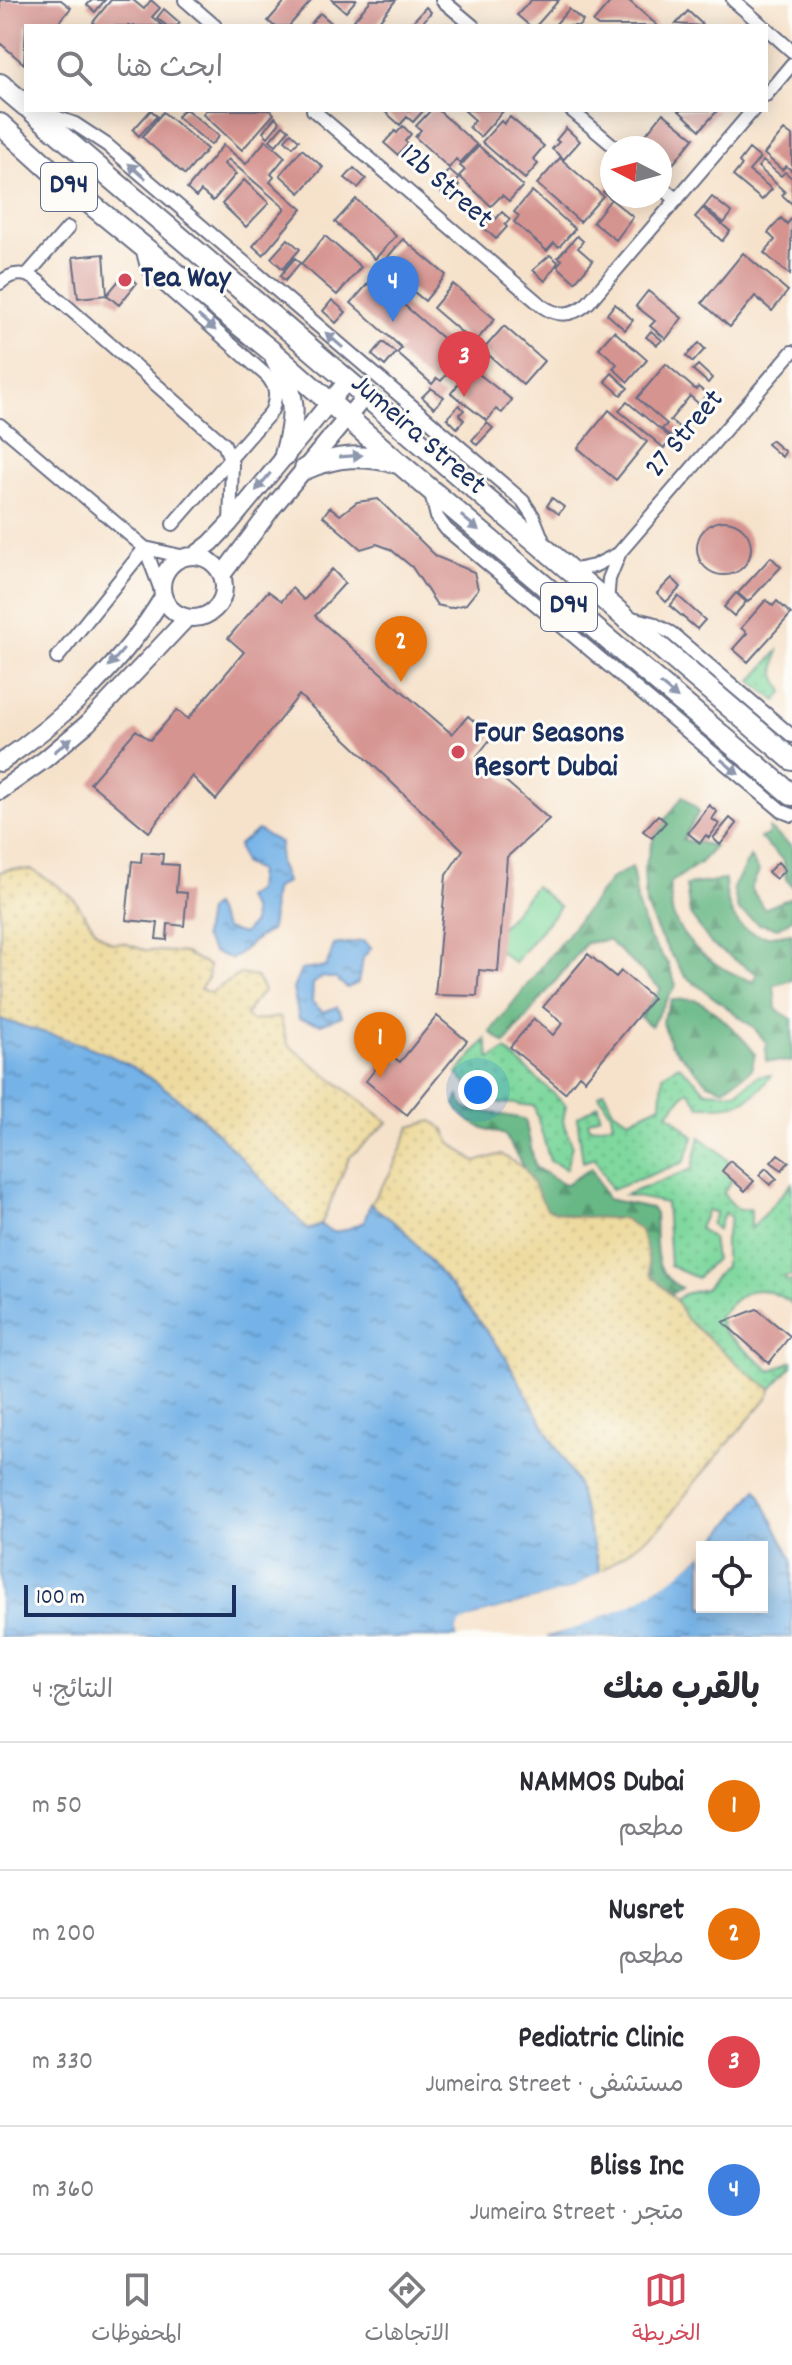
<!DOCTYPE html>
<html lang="ar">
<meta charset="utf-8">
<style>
body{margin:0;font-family:Dekko,"Playpen Sans Arabic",sans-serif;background:#f7f7f7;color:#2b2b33;direction:rtl}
.controls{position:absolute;right:24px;bottom:24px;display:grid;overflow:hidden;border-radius:0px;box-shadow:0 4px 20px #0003}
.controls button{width:72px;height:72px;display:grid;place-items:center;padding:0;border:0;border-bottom:2px solid #e1e1e2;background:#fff;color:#2b2b33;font:40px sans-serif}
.compass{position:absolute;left:600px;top:136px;width:72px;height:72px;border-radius:50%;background:#fff;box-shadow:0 4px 20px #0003;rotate:276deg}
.scale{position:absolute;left:24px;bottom:20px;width:212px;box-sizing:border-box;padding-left:8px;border:4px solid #1b2f5e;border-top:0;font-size:22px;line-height:28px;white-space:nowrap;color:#1b2f5e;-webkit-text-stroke:6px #fdfcf7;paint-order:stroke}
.you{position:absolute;left:478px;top:1090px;width:28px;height:28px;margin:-20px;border:6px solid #fff;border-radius:50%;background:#1a73e8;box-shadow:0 0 0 12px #1a73e833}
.badge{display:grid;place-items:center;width:52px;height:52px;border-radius:50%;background:#d1495b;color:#fff;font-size:26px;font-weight:700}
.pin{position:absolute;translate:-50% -66px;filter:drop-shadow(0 2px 4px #0008)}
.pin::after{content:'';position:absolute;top:42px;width:28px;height:24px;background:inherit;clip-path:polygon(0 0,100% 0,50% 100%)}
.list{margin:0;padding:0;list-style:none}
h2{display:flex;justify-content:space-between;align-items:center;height:104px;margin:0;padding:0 32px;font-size:34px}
h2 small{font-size:26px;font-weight:400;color:#7c7c81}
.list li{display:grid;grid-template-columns:52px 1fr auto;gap:24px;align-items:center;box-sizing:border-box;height:128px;padding:0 32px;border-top:2px solid #e1e1e2}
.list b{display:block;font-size:30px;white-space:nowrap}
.list p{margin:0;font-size:26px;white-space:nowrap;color:#7c7c81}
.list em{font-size:26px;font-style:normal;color:#7c7c81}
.icon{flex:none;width:44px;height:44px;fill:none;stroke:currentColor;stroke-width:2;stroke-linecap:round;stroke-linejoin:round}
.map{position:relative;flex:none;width:792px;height:1637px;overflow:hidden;direction:ltr}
.search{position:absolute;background:#fff;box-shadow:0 4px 20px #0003;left:24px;right:24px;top:24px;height:88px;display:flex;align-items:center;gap:20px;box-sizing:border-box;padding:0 28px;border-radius:0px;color:#7c7c81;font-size:30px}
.sheet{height:616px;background:#fff}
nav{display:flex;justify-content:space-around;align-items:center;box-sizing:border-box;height:112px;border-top:2px solid #e1e1e2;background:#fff;font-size:22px;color:#7c7c81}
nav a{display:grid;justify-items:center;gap:4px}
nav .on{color:#d1495b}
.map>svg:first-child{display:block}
.grass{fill:url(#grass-dots);stroke:#4d847e;stroke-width:2}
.forest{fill:url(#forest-firs);stroke:#417472;stroke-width:2}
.sand{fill:url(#sand-dots);stroke:#84847e;stroke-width:2}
.pitch{fill:#7fd89e;stroke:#4d847e;stroke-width:2}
.water{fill:url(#water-ripples);stroke:#4870a2;stroke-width:2}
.pier{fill:#f6e2cb}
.building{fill:#d69491}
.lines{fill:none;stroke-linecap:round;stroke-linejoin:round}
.minor-casing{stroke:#686e84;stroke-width:16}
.tertiary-casing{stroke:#686e84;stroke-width:20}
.primary-casing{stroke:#686e84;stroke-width:24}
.minor{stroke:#fff;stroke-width:12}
.tertiary{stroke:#fff;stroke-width:16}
.primary{stroke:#fff;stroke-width:20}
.oneway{fill:#8d97ae}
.poi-dot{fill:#d1495b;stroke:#fdfcf7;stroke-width:3}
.labels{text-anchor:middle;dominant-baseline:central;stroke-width:6;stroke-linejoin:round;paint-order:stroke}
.shield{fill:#fdfcf7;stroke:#5f6c8c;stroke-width:2}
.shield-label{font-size:28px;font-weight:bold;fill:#1b2f5e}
.street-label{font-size:30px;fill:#1b2f5e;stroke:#fdfcf7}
.poi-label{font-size:30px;font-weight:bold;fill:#1b2f5e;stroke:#fdfcf7;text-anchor:start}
</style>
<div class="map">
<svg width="792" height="1637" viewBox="0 0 792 1637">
<defs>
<pattern id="grass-dots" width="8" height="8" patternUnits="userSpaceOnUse" patternTransform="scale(2)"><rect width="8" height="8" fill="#7fd89e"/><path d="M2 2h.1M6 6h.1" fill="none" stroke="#6dba8a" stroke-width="1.8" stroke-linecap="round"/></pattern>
<pattern id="forest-firs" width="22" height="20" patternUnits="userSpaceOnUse" patternTransform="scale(2)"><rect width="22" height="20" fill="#67b885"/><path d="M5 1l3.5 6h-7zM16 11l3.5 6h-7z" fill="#549670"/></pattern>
<pattern id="sand-dots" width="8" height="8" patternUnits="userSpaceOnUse" patternTransform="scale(2)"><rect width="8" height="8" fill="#eeda9e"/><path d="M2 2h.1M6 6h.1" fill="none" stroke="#ccbb8a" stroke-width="1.8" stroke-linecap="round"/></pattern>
<pattern id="water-ripples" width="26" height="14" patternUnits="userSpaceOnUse" patternTransform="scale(2)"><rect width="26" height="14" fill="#74b2e7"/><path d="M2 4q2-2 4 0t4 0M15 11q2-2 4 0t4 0" fill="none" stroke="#5e91be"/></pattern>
</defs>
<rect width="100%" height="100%" fill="#fdfcf7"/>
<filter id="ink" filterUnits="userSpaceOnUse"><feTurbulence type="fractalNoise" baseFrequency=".0125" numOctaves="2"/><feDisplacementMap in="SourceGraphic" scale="16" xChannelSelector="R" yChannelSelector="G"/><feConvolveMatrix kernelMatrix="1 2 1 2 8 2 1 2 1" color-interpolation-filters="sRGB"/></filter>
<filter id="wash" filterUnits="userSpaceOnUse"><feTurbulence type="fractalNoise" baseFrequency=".006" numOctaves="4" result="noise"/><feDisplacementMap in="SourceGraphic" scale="32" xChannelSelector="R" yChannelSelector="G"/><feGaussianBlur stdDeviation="1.8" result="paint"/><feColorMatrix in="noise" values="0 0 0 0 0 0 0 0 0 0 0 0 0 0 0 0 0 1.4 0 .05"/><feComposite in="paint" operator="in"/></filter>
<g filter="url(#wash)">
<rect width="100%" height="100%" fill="#f6e2cb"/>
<path class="grass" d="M778,651C775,668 772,678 784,691L776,701L752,681Z
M486,1039L490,1059L506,1050L566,1105L563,1121L572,1145L566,1169L550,1161L534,1106L475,1100L470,1087L457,1074Z
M679,1065L706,1091L736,1093L758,1076L771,1075C751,1105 735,1107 700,1106L688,1090L668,1113L694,1137L684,1162L611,1190L595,1158L583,1162L577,1117L598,1105L600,1115L588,1122L590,1128L613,1124L611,1113L599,1095L604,1091L613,1110L629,1120L661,1105L663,1075Z
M700,1137L720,1152L738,1171L723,1194L738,1210L751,1209V1229L792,1183V1276H785V1280L792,1281V1304C760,1281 743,1287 719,1317L724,1332L771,1371L792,1361V1366L771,1389L747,1372L686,1319L676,1300L684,1294L705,1289L725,1266V1239L731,1218L725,1212L717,1230L711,1224L716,1213L707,1210L699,1228L712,1238L715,1259L697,1278L670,1266L666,1203L625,1195L692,1169Z"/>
<path class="forest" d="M683,796L699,811L683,840L716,846L700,863L670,883C671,893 670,906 673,915C686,949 721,971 754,982L757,974L712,945L690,914L686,885L725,880C726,907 734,933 766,936C774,937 784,934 792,933V980L774,985L776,1009L792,1019V1062L766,1061V1042L753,1027L685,976L660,937L646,906L644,869L655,834Z
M769,828L792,847V886L786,879L784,861L760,838L769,834Z
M750,857L759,871L751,888L764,909L792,897V919L778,928L759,924L738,910L733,888Z
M632,867L638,906L649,938L668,964L676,985L651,1026L640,1017L661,989L608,940L586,943L505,1044L490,1032L611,879Z
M672,1000C679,1000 691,998 698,1001C712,1007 747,1041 755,1054L751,1070L724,1089L708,1083L670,1044L662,1020Z
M459,1096L464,1108L525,1119L535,1167L565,1185L591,1168L607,1199L651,1208L655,1214C657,1244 650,1272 681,1288L669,1295L650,1274L646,1247L624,1219L571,1216L547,1209L505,1135C483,1128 466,1125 455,1104Z"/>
<path class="sand" d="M10,869L32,870L57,885L74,899L97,932L112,943H124L144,950L185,953L209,966L208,978L200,989L210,993L240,974L256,977L264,990L250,1007L246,1016L252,1021L280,1017L288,1045L388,1122L349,1158L321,1225L308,1230L199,1114L111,1056L0,1019V872Z
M432,1121L444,1129L450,1142L476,1162L501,1154L525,1169L547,1209L571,1216L624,1219L639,1229L646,1247L650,1274L676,1300L686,1319L747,1372L771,1389L769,1396L696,1481L661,1527L600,1572L577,1484L506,1358L470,1309L402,1228L370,1204L391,1172L410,1127Z"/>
<path class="pitch" d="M535,886L560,907L514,963L489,942Z"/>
<path class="water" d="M258,830L280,843L279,863L286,882L275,888C269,905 276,915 270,931C254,937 246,949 232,959L213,952L203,937L207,911L213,906L225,929L243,934L253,923L252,910L245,898L256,890L258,871L243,863L238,845Z
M363,941L371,948L363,958L358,983L347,988L336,979L322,977L313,984L312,1002L323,1012L337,1007L342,1016L321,1024L299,1019L293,989L301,970L326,967L334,945Z
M0,1019C35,1031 78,1040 111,1056C191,1093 249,1167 308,1230L321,1225C336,1238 348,1228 364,1222L370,1204L402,1228L470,1309L506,1358L577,1484L600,1572C590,1578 579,1586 568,1591C543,1600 470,1610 456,1630L457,1637H0Z
M757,1489L792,1560V1637H547C607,1618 654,1595 702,1554V1607H762V1547H710Z"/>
<path class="pier" d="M702,1550V1554L679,1574L636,1602L580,1627L543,1637L546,1633L579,1623L634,1599Z
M604,1569L603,1575L572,1594L483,1618L463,1627L461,1637H457L456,1630L460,1624L482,1614L570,1590Z"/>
<g id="blocks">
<path class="building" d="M0,0H61L71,8L56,26H26L24,64L0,43Z
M92,0H105L95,12L87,5Z
M111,0H133L144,9L151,0L160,8L152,17L163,26H98L93,22Z
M286,0H312L289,26H274L268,21Z
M332,0H356L346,12Z
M371,0H396L375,26H362L354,20Z
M531,0H559L536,26H530L517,15Z
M612,0H628L658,26H598L593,22Z
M426,7L431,12L420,26H409Z
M164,9L180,23L177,26H167L157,18Z
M569,9L583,21L579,26H554Z
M688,11L702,24L701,26L676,24Z
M320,13L335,26H309Z
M151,110L157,116L139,136L133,130Z
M183,110H187L219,136L211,145L177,117Z
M206,110H271L274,114L242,150L203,114Z
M383,110H424L413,122L407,117L400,125Z
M431,110H438L477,145L460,163L456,159L449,168L415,137L421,130L416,126Z
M464,110H504L480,137L469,127L475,120Z
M678,110H718L700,130Z
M163,112L207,149L185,175L142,137Z
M663,113L694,138L673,164L660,153V148H654L643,138Z
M275,117L280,122L268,137L263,132Z
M510,117L544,146L533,159L538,164L525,179L482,142L501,121L504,124Z
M283,125L289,130L276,145L270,140Z
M403,126L411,134L405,141L408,144L398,155L384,143L395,131L397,133Z
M566,128L580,141L564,159L552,149L559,142L556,140Z
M784,130L792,136V171L786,166L782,170L764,154Z
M291,133L299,140L293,147L285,140Z
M266,140L285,157L271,174L274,177L270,182L302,209L263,255L253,246L285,208L228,159L224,164L236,174L213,201L201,191L196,197L187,189L223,145L246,164Z
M479,146L523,186L509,201L502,195L491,206L459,176L465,170L460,166Z
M302,149L323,167L300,193L280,175Z
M749,149L760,158L749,171L772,189L762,200L733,176L742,165L739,162Z
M560,158L603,196L580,222L537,184Z
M763,161L781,176L785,172L792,178V204L782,195L785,192L758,167Z
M354,168L366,179L358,188L345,178Z
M449,170L459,179L455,183L459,186L449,199L433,185L442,174L444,176Z
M612,175V200L633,217L616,240L593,222L611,199L603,192L610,185L607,182Z
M244,180L269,203L246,227L222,204Z
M532,191L575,229L559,247L554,243L547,251L514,222L519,216L514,212Z
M712,197L732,213L724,223L704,207Z
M356,199L396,236L375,259L335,222Z
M703,208L730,231L722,241L695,217Z
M502,212L510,219L505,225L507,227L496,239L483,227L493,216L496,219Z
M781,218L787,224L792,218L790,275L764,253L775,240L768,233Z
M325,236L361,267L337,295L301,264Z
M577,236L583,241L578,248L593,261L575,282L557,266L562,260L558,257Z
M288,239L300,249L283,269L271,258Z
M403,239L446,275L425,301L381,265Z
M743,253L788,291L772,311L755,296L730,327L702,303Z
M104,254L107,295L125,273L137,283L119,305L107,295L78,298L73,257Z
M550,255L558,262L545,281L533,270Z
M295,258L300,263L285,281L280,276Z
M373,278L463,356L441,381L437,378L432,384L397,353L402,348L351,303Z
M453,284L495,319L474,343L433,308Z
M648,291L682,318L666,339L650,326L655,321L636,306Z
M332,300L346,312L336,323L323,311Z
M615,304L633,320L625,330L607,314Z
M504,326L544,361L523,385L483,350Z
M614,331L647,360L628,382L613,368L617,364L599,348Z
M651,331L662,340L657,345L646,337Z
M383,342L396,353L385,366L372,355Z
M699,343L705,349L693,362L686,356Z
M472,359L479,365L475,371L512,400L502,413L496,409L487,421L451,393L462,380L458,377Z
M666,364L696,390L698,387L707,394L699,404L690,396L670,420L681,429L673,439L662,429L667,424L637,398Z
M698,365L712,378L708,383L693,370Z
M612,373L628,388L621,395L605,381Z
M431,388L444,397L434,408L422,397Z
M627,402L672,439L664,448L619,411Z
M459,405L464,410L459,415L464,420L457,428L447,418Z
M609,410L647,442L616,480L578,448Z
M487,423L493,428L477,445L472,440Z
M771,440L785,452L782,457L767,444Z
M552,498L564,507L559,514L547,506Z
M378,499L437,557L474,572L478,589L466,604L450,608L437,605L412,567L390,549L377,544L361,549L323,516L330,507L340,515L357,502Z
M697 548a27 27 0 1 1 54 0a27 27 0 1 1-54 0Z
M771,557L781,567L748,602L738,593Z
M332,569L345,583L315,616L452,734L468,716L492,737L477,756L549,819L507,857L498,972L479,970L477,996L435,995L446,875L463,850L299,695L216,800L192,776L149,832L90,783L136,730L150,740L177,710L188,719L244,652L228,638L268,591L282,601L292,588L304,600Z
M672,578L681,587L666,602L657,593Z
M736,593L746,602L734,616L724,607Z
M678,596L705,620L697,629L670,606Z
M766,600L773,606L777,601L791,614L748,662L733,649L747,633L741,628Z
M709,805L717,812L712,819L719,824L709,838L706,835L700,843L688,833Z
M658,815L666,822L652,838L643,831Z
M730,818L737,824L720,845L713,838Z
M142,852L163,854L162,864L178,865L176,892L187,893L184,926L168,924L167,940L156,939L158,923L126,920L132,861L141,862Z
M778,862L785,870L776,879L768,872Z
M588,954L616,977L621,971L653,998L585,1080L579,1075L565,1093L510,1047L534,1019L553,1035L563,1023L543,1007Z
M437,1016L467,1041L407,1115L366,1081L388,1053L400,1062Z
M778,1154L789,1162L782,1170L771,1162Z
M730,1161L754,1181L745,1191L722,1171Z
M766,1168L777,1179L770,1185L759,1175Z
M757,1309L790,1336L769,1363L723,1322Z"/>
</g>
</g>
<g filter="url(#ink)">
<use href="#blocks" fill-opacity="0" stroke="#686e84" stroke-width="2"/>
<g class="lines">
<g class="minor-casing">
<path id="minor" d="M185,0L215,26
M442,0L473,26
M733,0L763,26
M766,28L792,51
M766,95L792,64
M37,110L75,124L107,145L523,501L533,516L545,546
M313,110L542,306C558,317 573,316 588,303L753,110
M571,110L616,148
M660,186L677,200
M142,248L147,267L155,277L267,376C277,387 277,398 271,412L173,524
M27,275L68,228
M0,283C12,272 26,272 38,281L224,444L232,464L230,523
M0,425L145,548L185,557
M431,493L437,517L446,529L782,811L792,815
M145,548L162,593
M570,571L594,566L618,554
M607,603L609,579L620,552L792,352
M632,618L652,623L671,633L792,736
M57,658L145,548"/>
</g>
<g class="tertiary-casing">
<path id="tertiary" d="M162 587a31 31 0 1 1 62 0a31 31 0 1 1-62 0Z
M194,556L211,543L230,523L348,380
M222,575L273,507L366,395
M0,763C63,720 124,662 163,597
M0,791L44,760L88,723L187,618"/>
</g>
<g class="primary-casing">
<path id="primary" d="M0,84L26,106
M31,110L792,760
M0,124L65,183L270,350L399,463L792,795
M276,360C297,398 296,415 285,455
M305,469C338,455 362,454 398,463"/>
</g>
<use href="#minor" class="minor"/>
<use href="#tertiary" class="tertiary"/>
<use href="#primary" class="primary"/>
</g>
<defs><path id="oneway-solid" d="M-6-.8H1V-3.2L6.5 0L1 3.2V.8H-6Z" transform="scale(2)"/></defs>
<g class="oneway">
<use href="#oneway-solid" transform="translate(137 171) rotate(-139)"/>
<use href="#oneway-solid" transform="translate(207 323) rotate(41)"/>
<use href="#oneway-solid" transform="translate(334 340) rotate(-139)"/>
<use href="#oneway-solid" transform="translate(351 456) rotate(-4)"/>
<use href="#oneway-solid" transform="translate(263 482) rotate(129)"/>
<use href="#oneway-solid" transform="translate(470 523) rotate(40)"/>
<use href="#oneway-solid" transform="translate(116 658) rotate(131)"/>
<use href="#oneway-solid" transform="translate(669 691) rotate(40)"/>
<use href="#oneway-solid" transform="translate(63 745) rotate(-39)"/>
<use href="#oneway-solid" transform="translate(730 767) rotate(40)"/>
</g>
</g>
<g class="poi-dot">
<circle cx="125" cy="280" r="8"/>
<circle cx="458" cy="752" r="8"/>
</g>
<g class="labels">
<g class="shield">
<rect x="41" y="163" width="56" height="48" rx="6"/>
<rect x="541" y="583" width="56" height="48" rx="6"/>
</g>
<g class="shield-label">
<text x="69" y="187">D94</text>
<text x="569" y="607">D94</text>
</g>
<g class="street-label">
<text transform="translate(445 188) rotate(41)">12b Street</text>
<text transform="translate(686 435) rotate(-50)">27 Street</text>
<text transform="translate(417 436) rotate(41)">Jumeira Street</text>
</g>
<g class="poi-label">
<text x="141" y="280">Tea Way</text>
<text x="474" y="735">Four Seasons<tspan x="474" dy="34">Resort Dubai</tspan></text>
</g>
</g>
</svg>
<div class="controls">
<button><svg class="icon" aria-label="locate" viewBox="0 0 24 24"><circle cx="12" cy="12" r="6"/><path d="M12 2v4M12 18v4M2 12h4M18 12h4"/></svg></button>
</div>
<svg class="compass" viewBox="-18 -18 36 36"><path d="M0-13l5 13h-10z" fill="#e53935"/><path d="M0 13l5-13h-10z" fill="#7c7c81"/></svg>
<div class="scale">100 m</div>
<div class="you"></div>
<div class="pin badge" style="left:380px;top:1078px;background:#e8710a">1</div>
<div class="pin badge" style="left:401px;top:682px;background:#e8710a">2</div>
<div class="pin badge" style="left:464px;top:397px;background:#e0444e">3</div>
<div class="pin badge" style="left:393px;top:322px;background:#3f7fe0">4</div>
<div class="search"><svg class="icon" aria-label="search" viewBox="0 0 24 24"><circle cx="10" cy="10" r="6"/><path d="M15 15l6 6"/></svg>ابحث هنا</div>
</div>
<section class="sheet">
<h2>بالقرب منك<small>النتائج: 4</small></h2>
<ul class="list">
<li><span class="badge" style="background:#e8710a">1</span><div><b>NAMMOS Dubai</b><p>مطعم</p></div><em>50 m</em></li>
<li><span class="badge" style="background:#e8710a">2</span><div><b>Nusret</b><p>مطعم</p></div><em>200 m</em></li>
<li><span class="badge" style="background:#e0444e">3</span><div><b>Pediatric Clinic</b><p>مستشفى · Jumeira Street</p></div><em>330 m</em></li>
<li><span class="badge" style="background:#3f7fe0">4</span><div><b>Bliss Inc</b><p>متجر · Jumeira Street</p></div><em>360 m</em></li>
</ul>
</section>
<nav>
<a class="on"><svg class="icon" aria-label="map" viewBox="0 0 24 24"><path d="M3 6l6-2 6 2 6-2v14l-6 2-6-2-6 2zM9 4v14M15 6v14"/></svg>الخريطة</a>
<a><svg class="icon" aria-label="directions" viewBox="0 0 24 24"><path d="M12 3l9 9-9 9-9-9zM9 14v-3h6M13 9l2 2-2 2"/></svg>الاتجاهات</a>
<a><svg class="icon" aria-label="saved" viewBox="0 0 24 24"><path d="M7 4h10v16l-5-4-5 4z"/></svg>المحفوظات</a>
</nav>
